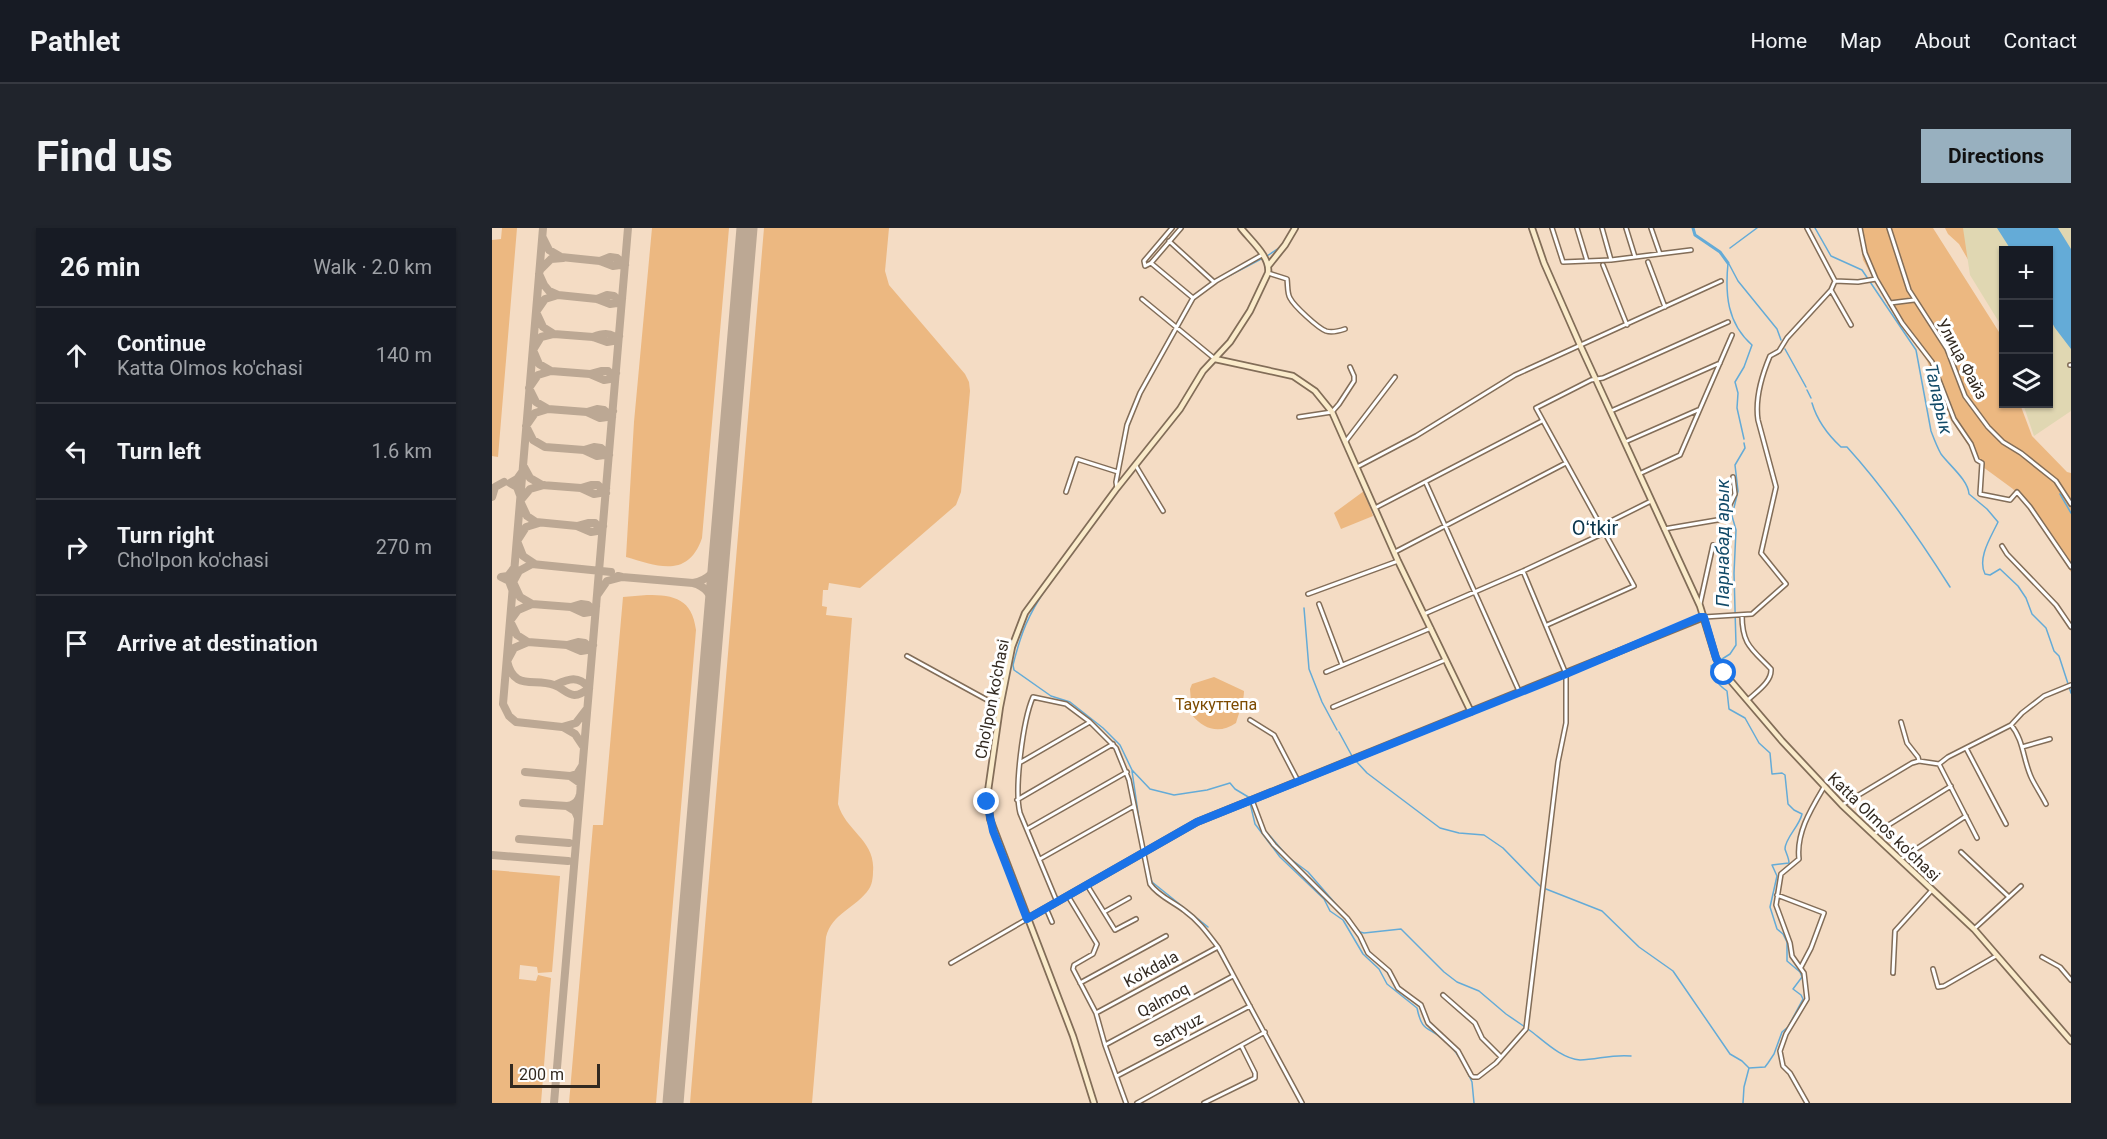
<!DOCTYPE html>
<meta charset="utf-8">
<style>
body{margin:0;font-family:Roboto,sans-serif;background:#20242c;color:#f1f3f6}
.controls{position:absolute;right:18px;top:18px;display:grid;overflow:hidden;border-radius:0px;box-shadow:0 2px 4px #0004}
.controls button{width:54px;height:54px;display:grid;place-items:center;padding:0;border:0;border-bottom:2px solid #363941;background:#171b24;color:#f1f3f6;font:30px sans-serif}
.scale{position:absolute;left:18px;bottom:15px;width:90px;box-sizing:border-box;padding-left:6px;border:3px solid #322920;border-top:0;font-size:16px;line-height:21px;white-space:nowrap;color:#322920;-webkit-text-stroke:4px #fff;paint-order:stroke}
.stop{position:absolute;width:18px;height:18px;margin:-14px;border:4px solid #1a73e8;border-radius:50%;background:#fff}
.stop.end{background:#1a73e8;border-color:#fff;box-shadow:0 2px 6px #0008}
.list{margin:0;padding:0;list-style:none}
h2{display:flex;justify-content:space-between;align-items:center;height:78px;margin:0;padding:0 24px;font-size:26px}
h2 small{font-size:20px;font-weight:400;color:#9ea1a6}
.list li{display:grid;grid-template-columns:39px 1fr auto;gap:18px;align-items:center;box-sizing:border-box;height:96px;padding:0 24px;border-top:2px solid #363941}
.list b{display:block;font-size:22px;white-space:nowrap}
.list p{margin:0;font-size:20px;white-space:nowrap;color:#9ea1a6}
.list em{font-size:20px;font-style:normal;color:#9ea1a6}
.icon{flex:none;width:33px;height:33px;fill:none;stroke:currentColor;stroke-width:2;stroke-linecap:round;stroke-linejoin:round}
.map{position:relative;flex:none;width:1579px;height:875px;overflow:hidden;border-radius:0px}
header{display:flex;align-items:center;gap:36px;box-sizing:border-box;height:84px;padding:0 30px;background:#171b24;border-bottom:2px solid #363941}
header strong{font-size:28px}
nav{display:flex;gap:33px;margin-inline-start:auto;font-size:21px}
.intro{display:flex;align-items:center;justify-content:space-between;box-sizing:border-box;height:144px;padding:0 36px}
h1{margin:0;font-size:42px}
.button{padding:15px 27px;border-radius:0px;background:#98b0bf;color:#111;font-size:21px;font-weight:700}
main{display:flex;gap:36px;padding:0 36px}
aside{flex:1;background:#171b24;border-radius:0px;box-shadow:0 2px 4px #0004}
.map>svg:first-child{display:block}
.green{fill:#ecb881}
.sand{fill:#e0d7b2}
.water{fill:#64abd7}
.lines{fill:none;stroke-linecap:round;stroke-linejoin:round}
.stream{stroke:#64abd7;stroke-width:1.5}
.canal{stroke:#64abd7;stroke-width:3}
.taxiway{stroke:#bca894;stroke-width:8}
.runway{stroke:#bca894;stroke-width:21}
.street-casing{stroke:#826d58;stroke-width:6}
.secondary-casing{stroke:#826d58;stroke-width:8}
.street{stroke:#fff;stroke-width:3}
.secondary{stroke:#faebca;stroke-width:4.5}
.route{stroke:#1a73e8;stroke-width:8}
.labels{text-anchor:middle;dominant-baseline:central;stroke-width:6;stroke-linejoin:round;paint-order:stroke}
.street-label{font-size:16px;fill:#322920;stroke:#fff}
.park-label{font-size:16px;fill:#7d4b01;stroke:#fff}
.water-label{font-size:18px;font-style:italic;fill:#134b69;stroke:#fff}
.quarter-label{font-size:20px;fill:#0c364c;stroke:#fff}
</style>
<header>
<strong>Pathlet</strong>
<nav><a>Home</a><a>Map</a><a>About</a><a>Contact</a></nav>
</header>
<div class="intro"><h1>Find us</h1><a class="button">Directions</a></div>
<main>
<aside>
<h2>26 min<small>Walk · 2.0 km</small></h2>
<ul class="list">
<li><svg class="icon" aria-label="ahead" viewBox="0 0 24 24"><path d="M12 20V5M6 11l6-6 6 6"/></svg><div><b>Continue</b><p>Katta Olmos ko'chasi</p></div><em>140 m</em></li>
<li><svg class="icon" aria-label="left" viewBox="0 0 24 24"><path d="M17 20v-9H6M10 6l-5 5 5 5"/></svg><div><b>Turn left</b></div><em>1.6 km</em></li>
<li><svg class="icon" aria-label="right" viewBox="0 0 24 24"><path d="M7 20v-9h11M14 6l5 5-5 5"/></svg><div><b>Turn right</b><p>Cho'lpon ko'chasi</p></div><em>270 m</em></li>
<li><svg class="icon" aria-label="arrive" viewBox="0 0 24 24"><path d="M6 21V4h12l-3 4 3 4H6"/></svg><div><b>Arrive at destination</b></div></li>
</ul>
</aside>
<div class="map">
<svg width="1579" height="875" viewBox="0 0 1579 875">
<rect width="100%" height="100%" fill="#f4dcc4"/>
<path class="green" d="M10,0H25L6,229L0,228V12L9,11Z
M160,0H237L210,310C196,351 165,338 134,329L142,194Z
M272,0H397L393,43L397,57L473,146L477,154L478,163L469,264L464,277L368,360L337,355L336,362H331L330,378L335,379L334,387L360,390L346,576C354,604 384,612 381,644C381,649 380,657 377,661C364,680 340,685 334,709L320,875H198Z
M1366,0H1441L1507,104V119L1511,130L1512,176H1528L1540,208L1575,244L1579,245V344L1532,273L1521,261L1491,239L1457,189L1435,133L1397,78L1371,32Z
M1453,0H1479L1489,54L1467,16L1456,6Z
M872,263L881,288L849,301L842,285Z
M155,367C183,367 200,371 204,402L164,875H77L101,597H111L131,369Z
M722,449L752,463C752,474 747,484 744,495C728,506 712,502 700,487L698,461L700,456Z
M0,642L68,648L60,744L46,745L45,739L28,737L27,751L44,753L46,747L59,750L49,875H0Z"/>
<path class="sand" d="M1471,0H1579V183L1542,208L1531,176H1556V22H1512L1511,122L1510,99L1478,47Z"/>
<path class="water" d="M1505,0H1566L1579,21V121L1563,100L1557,89L1556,22H1519Z"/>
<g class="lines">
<path class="stream" d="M1323,0L1339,28L1370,42L1424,122L1439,203C1442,211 1445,219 1449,226C1458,238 1476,252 1477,266L1495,281L1506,294C1499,309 1485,330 1493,346L1498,347L1508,341L1526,358L1534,370L1540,386L1554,400L1562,423L1567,428L1579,465
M1238,20L1265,0
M775,28L790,18L800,0
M1236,35C1233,66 1235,95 1260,117L1252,139L1243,154L1246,165L1245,180L1252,211
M1237,36L1246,53L1285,101L1289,112
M727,53L771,30
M1293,121L1314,159
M1315,162L1319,170
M1320,175C1325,192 1336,207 1349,219H1355C1394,262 1427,310 1458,359
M1252,215L1253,220L1243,237L1246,263L1240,288L1244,302L1242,345L1244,417L1238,426L1219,438C1221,450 1225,456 1235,463L1237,481L1253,490L1267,515L1278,525L1280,546L1290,545L1293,547L1296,576L1302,582L1310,586C1307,599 1293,610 1293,621C1294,625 1297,630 1297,635L1280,637L1285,648L1278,679L1285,701L1291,706L1295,714V733L1308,744L1310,749L1301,761L1309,767L1311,771L1296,799L1290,804L1282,826L1276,835L1273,839L1257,840
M1568,266L1579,285
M563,348L632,255
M555,359C536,387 529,405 521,437L522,442L559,468L578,474L611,500L628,517L640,542L658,561L682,567L715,562L738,555L743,561L758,570
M812,380L817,441L830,474L845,502
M847,504L860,528
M863,532L875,545L948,600L967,605L992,607L1011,620L1048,658
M640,543L648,598
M758,575L763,596L788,629L832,671L838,683L851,692L871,726L887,741L895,756L925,780C930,804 935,798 951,811C957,816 963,823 967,829
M772,601L796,629L816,644L849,682
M657,645L660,654L716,699
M1054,661L1110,683L1147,719L1181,743L1238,826L1250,833L1257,840L1252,859L1251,875
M862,697L868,704L872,705L909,701L952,744L965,754L987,763L1014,786L1033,799
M1036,801C1050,811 1069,831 1088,832C1105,832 1119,826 1139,828
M974,841L980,854L982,875"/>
<path class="canal" d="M1201,0L1203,7L1228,24L1236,35"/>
<path class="taxiway" d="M51,0L11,476L17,488L24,494L70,499L84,495L94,482
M51,10L57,22L69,29L108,33L121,38L128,37L133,32
M71,30L59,31L48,42L47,46L52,57L57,63L66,67L105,71L118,76L125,75L130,70
M108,33L118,29L125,30L133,37
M66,67L53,71L44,84L51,99L62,106L101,109L115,114L121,113L127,108
M105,71L115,67L122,68L129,76
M61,106L49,109L41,122L47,136L59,143L98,146L112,152L118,151L124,145
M101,109C111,105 121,103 126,114
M59,143L46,147L37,160L44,174L56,181L95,184L108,190L115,189L121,183
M98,146L109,143H116L123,151
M56,181L43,185L34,198L41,212L53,219L92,222L105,228L112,227L117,222
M95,184L105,181L112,182L120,189
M92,222L102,219L109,220L117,227
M32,239L38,250L50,257L89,260L102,266L108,265L114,260
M52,257L38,261L28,273L35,288L44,294L85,298L99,304L105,303L111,298
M89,260L99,257H106L114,265
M28,267L25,259L18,255L25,251L30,244
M0,269L3,259L12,254
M85,298L96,295H103L110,303
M43,336L31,328L25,313L34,299L47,295
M130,349L201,355
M20,361L17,353L9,349L16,348L22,340
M106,366L115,353L130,349L126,348
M40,376L26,382L18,393L25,407L36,414L75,417L89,423L95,422L101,417
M104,378L98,384L92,385L79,379L40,376L28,369L21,354L27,343L40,336L119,344
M79,379L89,376L96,377L103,384
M223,380C220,367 214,358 201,355C216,352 224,344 227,329
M36,414L22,420L15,433C22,463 41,450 62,457C76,462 79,475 97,460C86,447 77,451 63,457
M75,417L86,414L93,415L100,422
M71,499L83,506L91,518
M33,544L78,548
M31,575L75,578
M86,590L83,583L75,578C87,577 90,566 88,555L78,548L85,546L90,538
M27,611L77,615
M0,627L76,633
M62,875L136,0"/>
<path class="runway" d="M181,875L255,0"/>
<g class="street-casing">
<path id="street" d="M680,0L652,33L653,38L659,35L689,0
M1060,0L1071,34L1119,32L1199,22
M1085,0L1095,33
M1110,0L1119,32
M1134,0L1143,29
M1159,0L1168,26
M1315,0L1343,53L1366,54L1384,51
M1368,0L1373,25L1384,51L1410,95L1440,134L1462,191L1479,216L1485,232L1490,235L1488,266L1518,272L1525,264L1538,279L1579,339
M1397,0L1417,62L1455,121L1473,168L1496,199L1511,214L1529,225L1564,253L1579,276
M677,13L722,54
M1156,34L1173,79
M659,35L701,70
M1111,37L1135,97
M776,45L795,51C796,58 795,65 798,70C802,78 826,100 834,103C840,105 847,103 853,101
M1339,62L1359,97
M650,71L723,131
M1398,75L1422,72
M1578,137H1579
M1119,183L1228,135
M807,189L840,184L847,176L862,153V148L858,139
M854,213L903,149
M1133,214L1206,182
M644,238L671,283
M865,239L924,208L1023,147L1229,53
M1147,246L1188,227L1240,107
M934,255L1027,463
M625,260L624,254L635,197L648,165L701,70L724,53L770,27
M574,264L585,231L626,244
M883,280L1050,193
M1109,298L1159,273
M1172,301L1231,291L1243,266L1241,249
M1510,318L1515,326L1564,377L1579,399
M903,324L1074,235
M816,366L906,333
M827,376L850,437
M1208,376L1221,317
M932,386L1031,343L1112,305
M1250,387C1250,417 1260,421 1279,441C1280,454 1264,464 1256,472
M1212,389L1260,386L1294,356L1269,325L1284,259L1266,192C1263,172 1270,147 1278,128L1287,123L1295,110L1339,62L1343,53
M1055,397L1142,358L1044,180L1099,152L1111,150L1236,94
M415,428L508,479
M834,444L939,400
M841,479L953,432
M758,492L782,507L806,553
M1409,494L1415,515L1426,529L1427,533
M1519,497C1532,512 1531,533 1540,551C1544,559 1550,568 1554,576
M1530,519L1558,511
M1474,520L1514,596
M529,534L598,494
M1447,536L1485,610
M525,572L621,516
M760,572L772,604L782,617L855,690L868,708L876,725L897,743L906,760L929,777L936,795L966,823L979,847L981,849H986L1004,835L1034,801L1066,534L1074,495V446L1031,343
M1350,577L1420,535L1427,533L1447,536L1456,529L1519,497L1530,485L1552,468L1579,457
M535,601L635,544
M1382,606L1459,558
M1469,624L1517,669
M548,631L642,578
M1409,631L1474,588
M595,657L623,702L644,691
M1285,667L1332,685L1319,720L1309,739
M576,668L605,716L601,726L582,737L581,741L604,785L613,817L634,875
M565,674L528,585C522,561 531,492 541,469L574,476L598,494L624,520L637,552L658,656C666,668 682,674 693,683C707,693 716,706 726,719L810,875
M554,680L560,694
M612,684L637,670
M1482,701L1529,658
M1550,729L1568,739L1579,752
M459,735L535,691
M1441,741L1446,759L1452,758L1504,728
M1401,745L1403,703L1440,662
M588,755L674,708
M951,767L983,795L990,810L1009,829
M604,785L726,719
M613,817L741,748
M625,848L758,778
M645,875L773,804
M712,875L763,850V845L750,819
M1315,875L1298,845L1291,838L1288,823L1294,806L1315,771L1312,745L1300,728L1298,715L1284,677L1289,646L1307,631C1304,605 1319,581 1332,559"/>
</g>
<g class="secondary-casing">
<path id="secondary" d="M1040,0L1052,35L1088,117L1208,378L1224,430L1232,445L1290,513L1350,577L1482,701L1579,813
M777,37L793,17L803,0
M723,131L801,148L823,163L840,184L906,333L979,484
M535,691L705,594L1212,389
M602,875L581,808L498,591L496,563L508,479L520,419L533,385L625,260L688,181L711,143L738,114L758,83L776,45C779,29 758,12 749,0"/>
</g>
<use href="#street" class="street"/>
<use href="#secondary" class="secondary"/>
</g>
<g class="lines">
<path class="route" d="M495,574L501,603L535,691L705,594L1074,446L1208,389H1212L1224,430L1232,445"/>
</g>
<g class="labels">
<g class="street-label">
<text transform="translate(1470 131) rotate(62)">Улица Файз</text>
<text transform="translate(500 471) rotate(-79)">Cho'lpon ko'chasi</text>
<text transform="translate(1392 599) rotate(44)">Katta Olmos ko'chasi</text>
<text transform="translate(659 741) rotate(-28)">Ko'kdala</text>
<text transform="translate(671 772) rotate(-28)">Qalmoq</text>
<text transform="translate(686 802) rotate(-29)">Sartyuz</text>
</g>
<g class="park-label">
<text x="724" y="476">Таукуттепа</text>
</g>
<g class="water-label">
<text transform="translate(1447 171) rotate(77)">Таларык</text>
<text transform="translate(1230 315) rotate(-90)">Парнабад арык</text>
</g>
<g class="quarter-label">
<text x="1103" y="300">Oʻtkir</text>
</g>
</g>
</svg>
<div class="controls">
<button>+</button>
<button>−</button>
<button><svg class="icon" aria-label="layers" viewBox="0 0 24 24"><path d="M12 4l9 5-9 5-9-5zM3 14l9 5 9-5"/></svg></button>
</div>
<div class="scale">200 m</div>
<div class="stop" style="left:1232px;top:445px"></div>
<div class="stop end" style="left:495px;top:574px"></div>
</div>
</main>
